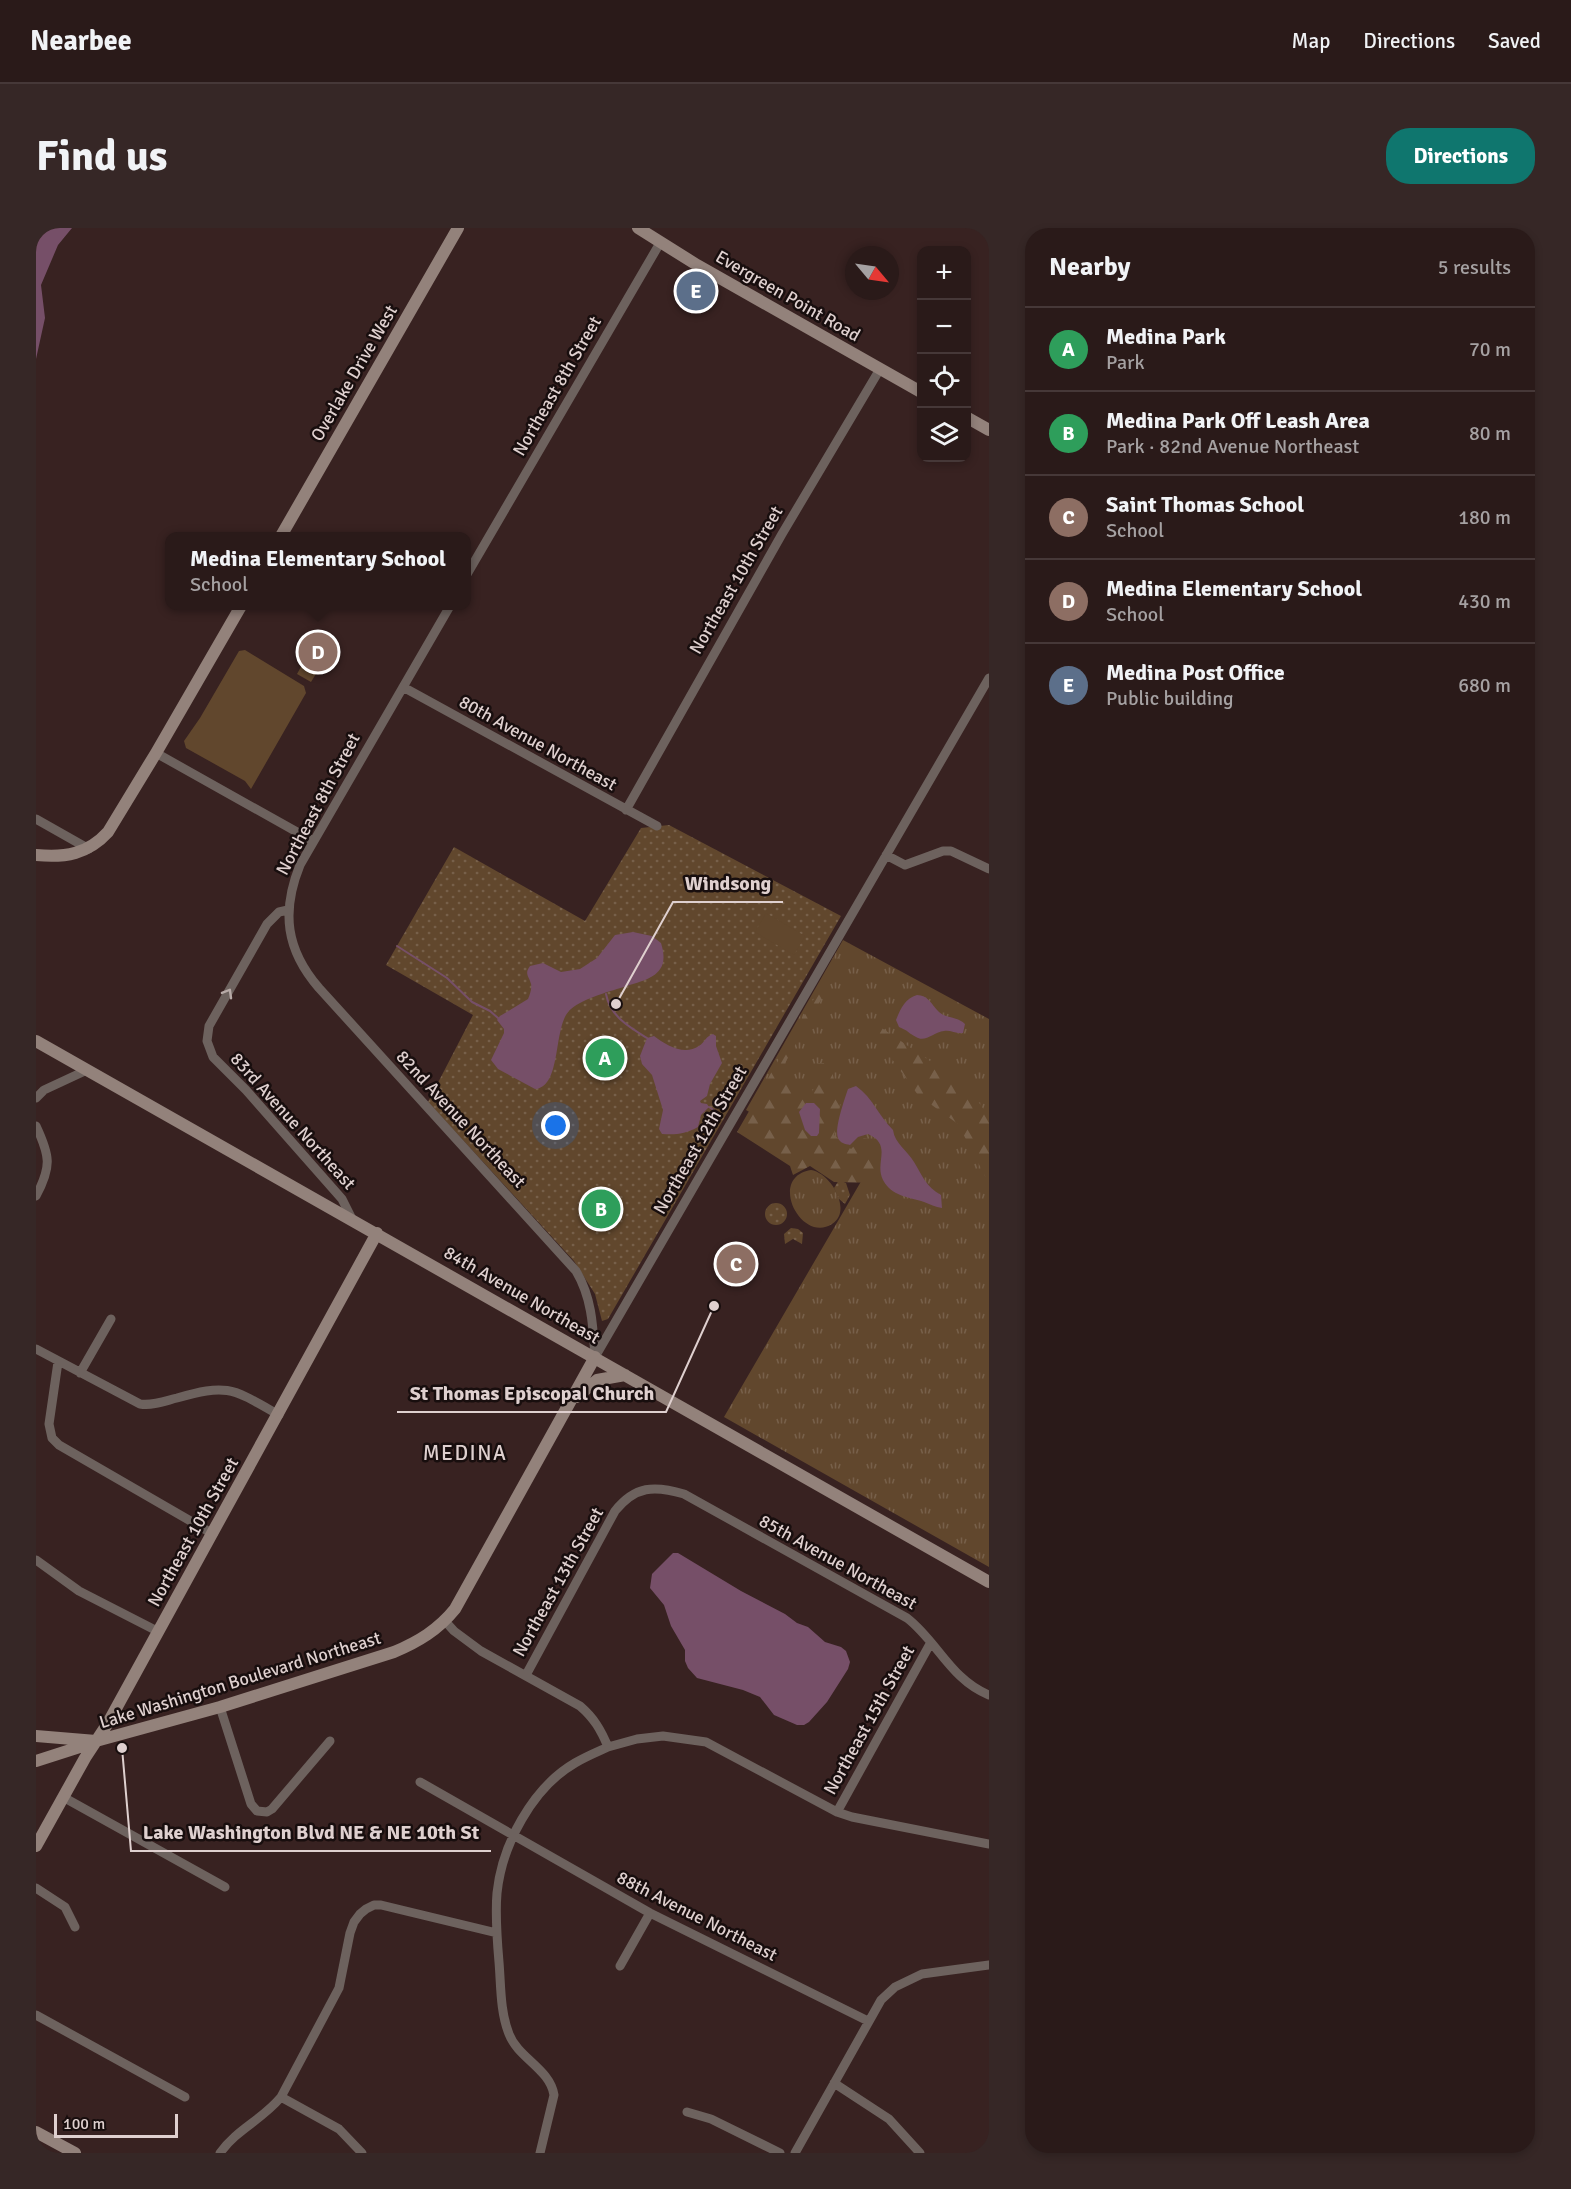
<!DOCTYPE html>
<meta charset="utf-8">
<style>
body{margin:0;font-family:Signika,sans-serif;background:#362726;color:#f1f3f6}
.controls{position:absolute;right:18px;top:18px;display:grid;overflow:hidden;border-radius:12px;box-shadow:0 3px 9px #0003}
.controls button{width:54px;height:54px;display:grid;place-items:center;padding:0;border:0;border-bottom:2px solid #463838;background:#2a1a19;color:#f1f3f6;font:30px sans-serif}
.compass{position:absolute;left:809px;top:18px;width:54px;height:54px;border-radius:50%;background:#2a1a19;box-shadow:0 3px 9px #0003;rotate:119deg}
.scale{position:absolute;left:18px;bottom:15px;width:124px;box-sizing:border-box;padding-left:6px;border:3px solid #dfd0cf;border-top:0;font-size:16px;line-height:21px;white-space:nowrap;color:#dfd0cf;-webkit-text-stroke:4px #180e0e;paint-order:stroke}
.you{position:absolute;left:520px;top:898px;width:21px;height:21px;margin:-15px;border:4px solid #fff;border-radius:50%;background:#1a73e8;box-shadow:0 0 0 9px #1a73e833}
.badge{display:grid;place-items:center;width:39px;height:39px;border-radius:50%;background:#0f766e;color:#fff;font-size:20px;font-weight:700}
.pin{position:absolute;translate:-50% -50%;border:3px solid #fff;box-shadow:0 2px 6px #0006}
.popup{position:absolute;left:129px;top:304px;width:306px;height:78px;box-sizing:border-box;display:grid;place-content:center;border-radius:12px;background:#2a1a19;filter:drop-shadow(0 2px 4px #0005);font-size:20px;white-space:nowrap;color:#a5a1a2}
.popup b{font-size:22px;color:#f1f3f6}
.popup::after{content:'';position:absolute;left:50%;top:100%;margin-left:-12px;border:12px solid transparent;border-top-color:#2a1a19}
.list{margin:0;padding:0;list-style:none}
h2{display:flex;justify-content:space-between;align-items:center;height:78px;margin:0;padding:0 24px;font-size:26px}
h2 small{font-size:20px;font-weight:400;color:#a5a1a2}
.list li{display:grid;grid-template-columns:39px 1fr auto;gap:18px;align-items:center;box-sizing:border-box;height:84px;padding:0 24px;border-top:2px solid #463838}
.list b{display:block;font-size:22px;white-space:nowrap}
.list p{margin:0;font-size:20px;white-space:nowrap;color:#a5a1a2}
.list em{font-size:20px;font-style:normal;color:#a5a1a2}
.icon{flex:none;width:33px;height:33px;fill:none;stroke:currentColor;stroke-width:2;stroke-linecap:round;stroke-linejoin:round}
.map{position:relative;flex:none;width:953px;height:1925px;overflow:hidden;border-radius:24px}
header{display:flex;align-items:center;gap:36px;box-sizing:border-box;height:84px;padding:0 30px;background:#2a1a19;border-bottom:2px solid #463838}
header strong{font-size:28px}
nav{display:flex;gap:33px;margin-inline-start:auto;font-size:21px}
.intro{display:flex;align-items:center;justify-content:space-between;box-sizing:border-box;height:144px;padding:0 36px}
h1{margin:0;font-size:42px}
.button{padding:15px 27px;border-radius:24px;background:#0f766e;color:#fff;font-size:21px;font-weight:700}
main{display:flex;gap:36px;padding:0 36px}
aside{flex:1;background:#2a1a19;border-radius:24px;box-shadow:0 3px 9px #0003}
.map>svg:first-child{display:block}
.grass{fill:url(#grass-tufts)}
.forest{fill:url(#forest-firs)}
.park{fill:url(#park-dots)}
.pitch{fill:#61472d}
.water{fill:#764f68}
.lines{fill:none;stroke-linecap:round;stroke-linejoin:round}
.stream{stroke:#764f68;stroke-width:2}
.street{stroke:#6d625e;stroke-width:9}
.secondary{stroke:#93827b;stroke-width:12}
.oneway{stroke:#b7aaa7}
.labels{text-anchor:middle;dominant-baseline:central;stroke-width:5;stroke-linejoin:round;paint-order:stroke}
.street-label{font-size:18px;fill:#dfd0cf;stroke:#180e0e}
.quarter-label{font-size:21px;letter-spacing:1.5px;fill:#dfd0cf;stroke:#180e0e}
.leader{fill:none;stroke:#dfd0cf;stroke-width:2}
.callout-dot{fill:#dfd0cf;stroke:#180e0e;stroke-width:2}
.callout-label{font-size:20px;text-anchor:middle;font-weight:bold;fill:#dfd0cf;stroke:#180e0e;stroke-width:5;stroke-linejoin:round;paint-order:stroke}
</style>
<header>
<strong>Nearbee</strong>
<nav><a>Map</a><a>Directions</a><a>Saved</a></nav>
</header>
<div class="intro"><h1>Find us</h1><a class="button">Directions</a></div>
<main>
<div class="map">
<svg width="953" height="1925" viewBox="0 0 953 1925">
<defs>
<pattern id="grass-tufts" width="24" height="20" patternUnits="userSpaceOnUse" patternTransform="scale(1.5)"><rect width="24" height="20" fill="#61472d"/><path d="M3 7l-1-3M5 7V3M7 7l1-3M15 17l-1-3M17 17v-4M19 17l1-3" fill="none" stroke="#77604a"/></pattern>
<pattern id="forest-firs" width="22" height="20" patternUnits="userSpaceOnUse" patternTransform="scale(1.5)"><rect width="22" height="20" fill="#61472d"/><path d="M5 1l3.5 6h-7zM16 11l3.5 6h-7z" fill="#77604a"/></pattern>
<pattern id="park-dots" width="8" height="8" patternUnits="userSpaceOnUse" patternTransform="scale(1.5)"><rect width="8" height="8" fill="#61472d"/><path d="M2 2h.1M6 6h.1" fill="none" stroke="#77604a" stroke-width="1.8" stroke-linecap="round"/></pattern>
</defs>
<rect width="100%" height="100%" fill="#382221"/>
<path class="grass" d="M807,712L953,791V1339L688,1189L827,950L710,882Z
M775,942C795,945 817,983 796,996C765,1016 731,949 775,942Z"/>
<path class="forest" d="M802,729L807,733L749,835L751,855L776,868L782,835H794L804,876L798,907L815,921L827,910L839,912L843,955L798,954L774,938L757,947L754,938L701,904Z
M837,794L932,859L953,889V951L949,948L922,896L882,867L853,827Z"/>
<path class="park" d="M633,597L805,688L572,1091L566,1093L559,1066L538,1033L392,874L437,787L350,737L418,619L549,693L605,600Z
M803,952L810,955L814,967L809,976L803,971L798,960Z
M729 986a11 11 0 1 1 22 0a11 11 0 1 1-22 0Z
M755,1000L762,1001L767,1005L766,1016L757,1011L749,1016L748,1006Z"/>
<path class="pitch" d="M276,419L291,428L275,454L261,446Z
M209,422L268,458L270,465L215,561L209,553L150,520L148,513L164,490L203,423Z
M730,685L769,708L758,727L719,704Z"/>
<path class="water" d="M0,0H36L22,17L5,57L9,90L0,131Z
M597,704L616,708L625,715C635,746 614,751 591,758C575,763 548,770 535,781C516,796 527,859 499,861L462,841L455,832L468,805V801L461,792L464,788L492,771C494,766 496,761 495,756C493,748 488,746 494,738L507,735L525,744L544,741L561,730L579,707Z
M881,767C892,767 895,776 903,784C911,791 921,788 929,796L927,805C920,806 915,802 908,803C898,804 889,815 880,809C872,805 873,803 863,799L860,792C864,782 869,770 881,767Z
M677,806L680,808V818L686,835L674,856L671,868L664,873L665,875L671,876L673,879L665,887L662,899C649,906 640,907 626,906L623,901L627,882L616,847L606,836L604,828L611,810L618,808C630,817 648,828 663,818C669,814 670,808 677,806Z
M820,858C837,870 842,887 857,902C859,916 871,922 878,934C886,947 890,959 905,967L906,980C899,979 894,976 888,974C873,969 855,968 847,952C838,935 857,917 832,906L822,909L814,917C809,916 804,915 802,910C798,901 809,870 812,861Z
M770,875H778L784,881L783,905L781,908H775L769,902L763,884Z
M637,1325H642L705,1363L749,1386L761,1395L772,1399L789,1414L805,1419L810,1423L814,1434L812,1441L791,1474L773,1494L768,1497H761L738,1487L724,1469L707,1462L661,1450L652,1440L649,1433V1422L635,1398L628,1377L614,1360L616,1346Z"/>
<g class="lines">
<path class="stream" d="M361,718L411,750L436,774L454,783L462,790
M570,766C574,788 593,799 611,810
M673,879L681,884"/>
<path class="street" d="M430,348L624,15
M414,378L264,637C245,684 250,722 283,760L540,1043C556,1070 557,1098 559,1129
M367,459L621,598
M120,525L277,613
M590,582L746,306L844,141
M0,591L53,621
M850,627L869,637L907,623H915L953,641
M252,682L243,684L231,696L173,798L171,813L177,829L210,862L306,971L316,991
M0,870L8,862L51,842
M0,898C14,928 16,938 0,968
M0,1121L104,1176C117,1178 129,1173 141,1170C193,1155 197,1161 243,1187
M559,1129L953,450
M22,1134L13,1196L16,1210L23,1217L177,1306
M44,1145L75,1091
M0,1332L43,1363L123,1404
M409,1393L418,1403L445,1423L544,1478C558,1490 565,1502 572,1519L601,1511L627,1508L670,1514L801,1584L816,1589L953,1616
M490,1447L579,1283C599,1258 618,1257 648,1266L871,1390C901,1413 915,1452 953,1467
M184,1479L215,1576L221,1583L231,1584L236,1581L294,1513
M384,1554L614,1685L832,1793
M27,1569L189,1659
M801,1584L894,1416
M0,1660L29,1679L39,1699
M584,1738L614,1685
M0,1787L149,1869
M798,1855L853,1891L884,1925
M245,1869L303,1901L326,1925
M651,1884L675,1891L744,1925
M184,1925C201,1901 226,1892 245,1869L303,1760L314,1705L318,1694L324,1686L330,1681L338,1677H345L461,1705
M504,1925L518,1867C514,1841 482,1830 473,1806C464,1783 465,1758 463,1734C461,1711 459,1688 461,1665C466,1617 496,1560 539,1535C549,1529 561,1524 572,1519
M759,1925L845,1772L859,1759L886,1746L953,1737"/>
<path class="secondary" d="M602,0L661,37L885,164
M930,189L953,202
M245,308L422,0
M0,627C29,630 52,626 72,604L120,525L205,378
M0,813L953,1354
M541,1169L561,1152L589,1147
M0,1508L60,1513L184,1479L358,1424C382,1414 402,1402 419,1381L559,1129
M0,1533L53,1516
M0,1618L49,1530L72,1495L341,1005
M0,1904L39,1925"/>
</g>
<defs><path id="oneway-chevron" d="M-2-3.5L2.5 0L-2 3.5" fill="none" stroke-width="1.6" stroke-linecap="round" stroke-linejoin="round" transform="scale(1.5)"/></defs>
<use class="oneway" href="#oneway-chevron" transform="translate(192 765) rotate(-60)"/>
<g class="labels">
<g class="street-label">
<text transform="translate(752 68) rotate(30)">Evergreen Point Road</text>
<text transform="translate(318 145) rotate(-60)">Overlake Drive West</text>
<text transform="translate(521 158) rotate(-60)">Northeast 8th Street</text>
<text transform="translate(700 352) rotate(-60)">Northeast 10th Street</text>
<text transform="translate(502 515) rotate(29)">80th Avenue Northeast</text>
<text transform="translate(282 576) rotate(-62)">Northeast 8th Street</text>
<text transform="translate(425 891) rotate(47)">82nd Avenue Northeast</text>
<text transform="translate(257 893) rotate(48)">83rd Avenue Northeast</text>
<text transform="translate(664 912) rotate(-60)">Northeast 12th Street</text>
<text transform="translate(486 1067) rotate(30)">84th Avenue Northeast</text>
<text transform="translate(157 1304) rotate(-61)">Northeast 10th Street</text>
<text transform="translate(802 1334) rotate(29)">85th Avenue Northeast</text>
<text transform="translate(522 1354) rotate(-61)">Northeast 13th Street</text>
<text transform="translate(204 1452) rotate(-17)">Lake Washington Boulevard Northeast</text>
<text transform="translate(833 1492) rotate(-61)">Northeast 15th Street</text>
<text transform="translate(661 1688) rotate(27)">88th Avenue Northeast</text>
</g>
<g class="quarter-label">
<text x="429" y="1225">MEDINA</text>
</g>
</g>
<path class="leader" d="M580 776L637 674H747M678 1078L630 1184H361M86 1520L95 1623H455"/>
<g class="callout-dot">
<circle cx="580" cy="776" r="6"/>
<circle cx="678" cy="1078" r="6"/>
<circle cx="86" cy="1520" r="6"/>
</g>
<g class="callout-label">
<text x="692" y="662">Windsong</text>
<text x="496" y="1172">St Thomas Episcopal Church</text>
<text x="275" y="1611">Lake Washington Blvd NE &amp; NE 10th St</text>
</g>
</svg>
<div class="controls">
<button>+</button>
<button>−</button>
<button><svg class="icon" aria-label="locate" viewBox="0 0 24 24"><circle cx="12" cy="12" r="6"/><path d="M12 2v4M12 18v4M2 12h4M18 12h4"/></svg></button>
<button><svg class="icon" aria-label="layers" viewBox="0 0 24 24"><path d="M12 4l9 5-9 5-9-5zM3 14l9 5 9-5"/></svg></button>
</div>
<svg class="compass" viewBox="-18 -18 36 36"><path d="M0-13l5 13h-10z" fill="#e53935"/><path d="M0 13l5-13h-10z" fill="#a5a1a2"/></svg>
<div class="scale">100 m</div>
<div class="you"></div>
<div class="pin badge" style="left:569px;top:830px;background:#2e9e5b">A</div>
<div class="pin badge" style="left:565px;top:981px;background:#2e9e5b">B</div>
<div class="pin badge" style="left:700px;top:1036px;background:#8d6e63">C</div>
<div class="pin badge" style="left:282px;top:424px;background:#8d6e63">D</div>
<div class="popup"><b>Medina Elementary School</b>School</div>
<div class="pin badge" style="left:660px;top:63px;background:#5c6f8a">E</div>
</div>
<aside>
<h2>Nearby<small>5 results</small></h2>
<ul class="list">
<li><span class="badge" style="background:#2e9e5b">A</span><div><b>Medina Park</b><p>Park</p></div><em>70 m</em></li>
<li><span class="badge" style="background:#2e9e5b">B</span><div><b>Medina Park Off Leash Area</b><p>Park · 82nd Avenue Northeast</p></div><em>80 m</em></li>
<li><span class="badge" style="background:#8d6e63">C</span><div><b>Saint Thomas School</b><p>School</p></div><em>180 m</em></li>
<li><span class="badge" style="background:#8d6e63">D</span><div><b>Medina Elementary School</b><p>School</p></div><em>430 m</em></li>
<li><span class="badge" style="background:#5c6f8a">E</span><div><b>Medina Post Office</b><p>Public building</p></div><em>680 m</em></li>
</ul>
</aside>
</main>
